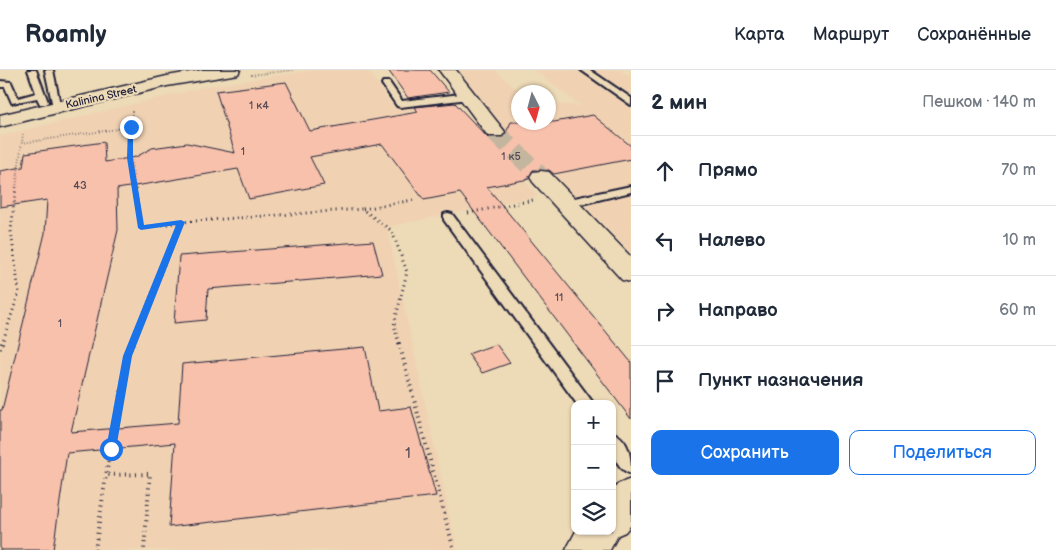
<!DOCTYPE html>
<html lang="ru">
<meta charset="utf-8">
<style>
body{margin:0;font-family:"Balsamiq Sans",sans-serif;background:#f6f6f7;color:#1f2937}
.controls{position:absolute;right:15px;bottom:15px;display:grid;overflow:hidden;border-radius:10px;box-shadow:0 1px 4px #0004}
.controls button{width:45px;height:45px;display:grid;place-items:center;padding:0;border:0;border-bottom:1px solid #e0e1e3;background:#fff;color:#1f2937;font:25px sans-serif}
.compass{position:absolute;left:511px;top:15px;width:45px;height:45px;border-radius:50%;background:#fff;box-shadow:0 1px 4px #0004;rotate:174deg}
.stop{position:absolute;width:15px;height:15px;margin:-11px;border:4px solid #1a73e8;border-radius:50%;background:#fff}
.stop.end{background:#1a73e8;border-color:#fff;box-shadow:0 1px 5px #0008}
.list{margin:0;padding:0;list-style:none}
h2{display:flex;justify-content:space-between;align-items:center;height:65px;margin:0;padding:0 20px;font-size:21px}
h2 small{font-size:16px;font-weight:400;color:#747a83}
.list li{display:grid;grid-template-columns:32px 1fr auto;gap:15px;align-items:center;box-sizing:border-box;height:70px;padding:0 20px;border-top:1px solid #e0e1e3}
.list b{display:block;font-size:19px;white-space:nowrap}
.list em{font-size:16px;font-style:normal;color:#747a83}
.actions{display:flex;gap:10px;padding:15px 20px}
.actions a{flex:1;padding:11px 0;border:1px solid #1a73e8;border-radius:10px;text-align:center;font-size:18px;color:#1a73e8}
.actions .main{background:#1a73e8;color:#fff}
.icon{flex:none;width:28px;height:28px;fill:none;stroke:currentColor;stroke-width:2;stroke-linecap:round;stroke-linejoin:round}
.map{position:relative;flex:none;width:631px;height:480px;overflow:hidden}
header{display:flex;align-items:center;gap:30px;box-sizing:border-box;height:70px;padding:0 25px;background:#fff;border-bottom:1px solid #e0e1e3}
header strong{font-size:24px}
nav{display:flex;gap:28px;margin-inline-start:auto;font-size:18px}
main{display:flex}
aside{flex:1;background:#fff}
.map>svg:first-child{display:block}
.built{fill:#f0d2b3}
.building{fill:#f7c1ab;stroke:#22223b}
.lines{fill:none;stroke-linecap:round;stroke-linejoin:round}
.minor-tunnel{stroke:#c4b59e;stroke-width:19;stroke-dasharray:19 9;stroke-linecap:butt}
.service-casing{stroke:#22223b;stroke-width:4}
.minor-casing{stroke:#22223b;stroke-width:3}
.path-far2{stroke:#22223b;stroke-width:2;stroke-dasharray:0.5 2.5;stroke-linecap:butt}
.path-far1{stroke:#22223b;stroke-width:3;stroke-dasharray:1 4;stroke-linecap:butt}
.path{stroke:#22223b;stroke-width:4;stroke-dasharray:1 4.5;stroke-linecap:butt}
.service{fill:#eddab7;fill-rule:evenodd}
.minor{fill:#eddab7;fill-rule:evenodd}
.route{fill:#1a73e8}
.labels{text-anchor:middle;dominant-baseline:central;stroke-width:4.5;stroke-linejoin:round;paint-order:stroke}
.far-street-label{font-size:11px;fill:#22223b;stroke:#eddab7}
.number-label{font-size:11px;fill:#574a57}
.near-number-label{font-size:14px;fill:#574a57}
</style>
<header>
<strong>Roamly</strong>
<nav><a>Карта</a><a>Маршрут</a><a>Сохранённые</a></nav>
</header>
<main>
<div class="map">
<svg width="631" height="480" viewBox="0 0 631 480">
<rect width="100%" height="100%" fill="#eddab7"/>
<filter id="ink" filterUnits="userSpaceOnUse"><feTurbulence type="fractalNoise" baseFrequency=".02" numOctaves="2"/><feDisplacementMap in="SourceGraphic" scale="10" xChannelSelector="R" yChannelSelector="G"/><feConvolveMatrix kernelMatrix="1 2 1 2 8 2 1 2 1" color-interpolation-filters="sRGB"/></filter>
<g filter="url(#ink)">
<path class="built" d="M315,0H368L394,38L453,31L481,58L502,55L458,0H495L520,22H518V52H548L549,33L580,36L535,0H620L631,7V183L554,104L524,110L538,126L387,157L457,480H0V66L208,16Z"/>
<path class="building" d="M388,0H430L449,22L408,28Z
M286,12L310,61L418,42L415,37L455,33L488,68L504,67L511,52H554L593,45L631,76V89L554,104L549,100H533L529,109L487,117L631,292V349L460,123L424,130L382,74L310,87L324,115L249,129L238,99L117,119L118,160L71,362L178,353L182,294L365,277L378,341L411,337L436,426L169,457L175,373L67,383L53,480H0V340H2L45,163L47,130L0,137V101L23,97L25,83L104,72L105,92L136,87L152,78L187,73L235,83L216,21Z
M373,171L382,204L208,219L206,250L174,253L179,186Z
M496,274L510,293L482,303L468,284Z"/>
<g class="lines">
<path class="minor-tunnel" d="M495,62L541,107"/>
<g class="service-casing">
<path id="service" d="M28,0H36L48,32L46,34H40L37,28L12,33L5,17H0V11L11,12L18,28L36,23Z
M45,0H53L61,39L53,37Z
M581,0H590L631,28V35Z
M383,12H389L402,31L469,23L473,26L469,29L400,37L397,36L382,14Z
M631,116V122L565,138L559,134L565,130Z
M448,143L452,144L594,334H577L444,150V144Z
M612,362C630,369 631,388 631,404C613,397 612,379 612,362Z"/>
</g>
<g class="minor-casing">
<path id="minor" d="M202,0H240L238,4L232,5L167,16L0,57V45L167,6Z
M439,0H456L502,58L505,62L502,66H488Z
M541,101L549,102L631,187V212L622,210L533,112L530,107L533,102Z
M631,409V455L625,462L618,465L610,480H566L576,461H612V421L618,414Z"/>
</g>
<path class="path-far2" d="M251,5L293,0
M131,57L132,41
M22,73L131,57L130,88L135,118
M16,118L23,64"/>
<path class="path-far1" d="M363,139L413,130
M468,143L533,130
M181,152L362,139L392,161L407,202L394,255L399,274
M2,274L19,222L11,161L16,117
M132,274L181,152L141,158L135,117"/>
<path class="path" d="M133,273L127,287L106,405L150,404L144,480
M399,273L454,480
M0,279L2,273
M95,480L106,405"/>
<use href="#service" class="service"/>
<use href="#minor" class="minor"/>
</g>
</g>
<path class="route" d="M131,55L133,57V88L144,155L181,150L185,152L132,286L116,379L111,384L106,379L123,286L176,155L141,160L138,158L127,88L128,57Z"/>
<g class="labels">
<g class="far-street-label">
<text transform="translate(101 27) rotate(-13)">Kalinina Street</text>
</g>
<g class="number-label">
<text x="259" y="35">1 к4</text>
<text x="243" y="81">1</text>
<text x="511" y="86">1 к5</text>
<text x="80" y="115">43</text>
<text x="559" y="227">11</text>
<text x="60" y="253">1</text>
</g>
<g class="near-number-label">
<text x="408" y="383">1</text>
</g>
</g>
</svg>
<div class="controls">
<button>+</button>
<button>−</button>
<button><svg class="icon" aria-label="layers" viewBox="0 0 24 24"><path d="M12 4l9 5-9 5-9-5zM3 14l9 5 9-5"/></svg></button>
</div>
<svg class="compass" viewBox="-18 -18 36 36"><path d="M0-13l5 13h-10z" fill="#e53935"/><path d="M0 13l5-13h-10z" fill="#747a83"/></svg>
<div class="stop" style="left:111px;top:379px"></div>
<div class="stop end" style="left:131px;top:57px"></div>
</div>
<aside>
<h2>2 мин<small>Пешком · 140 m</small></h2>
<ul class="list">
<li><svg class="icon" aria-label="ahead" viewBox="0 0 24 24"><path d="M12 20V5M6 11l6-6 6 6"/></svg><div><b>Прямо</b></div><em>70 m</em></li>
<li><svg class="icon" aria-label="left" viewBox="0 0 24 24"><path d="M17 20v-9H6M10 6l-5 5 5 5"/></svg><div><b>Налево</b></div><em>10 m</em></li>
<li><svg class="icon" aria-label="right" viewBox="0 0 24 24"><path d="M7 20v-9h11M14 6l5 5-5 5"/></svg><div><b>Направо</b></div><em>60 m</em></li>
<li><svg class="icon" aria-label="arrive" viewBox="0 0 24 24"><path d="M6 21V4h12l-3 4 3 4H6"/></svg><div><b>Пункт назначения</b></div></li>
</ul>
<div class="actions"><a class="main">Сохранить</a><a>Поделиться</a></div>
</aside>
</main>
